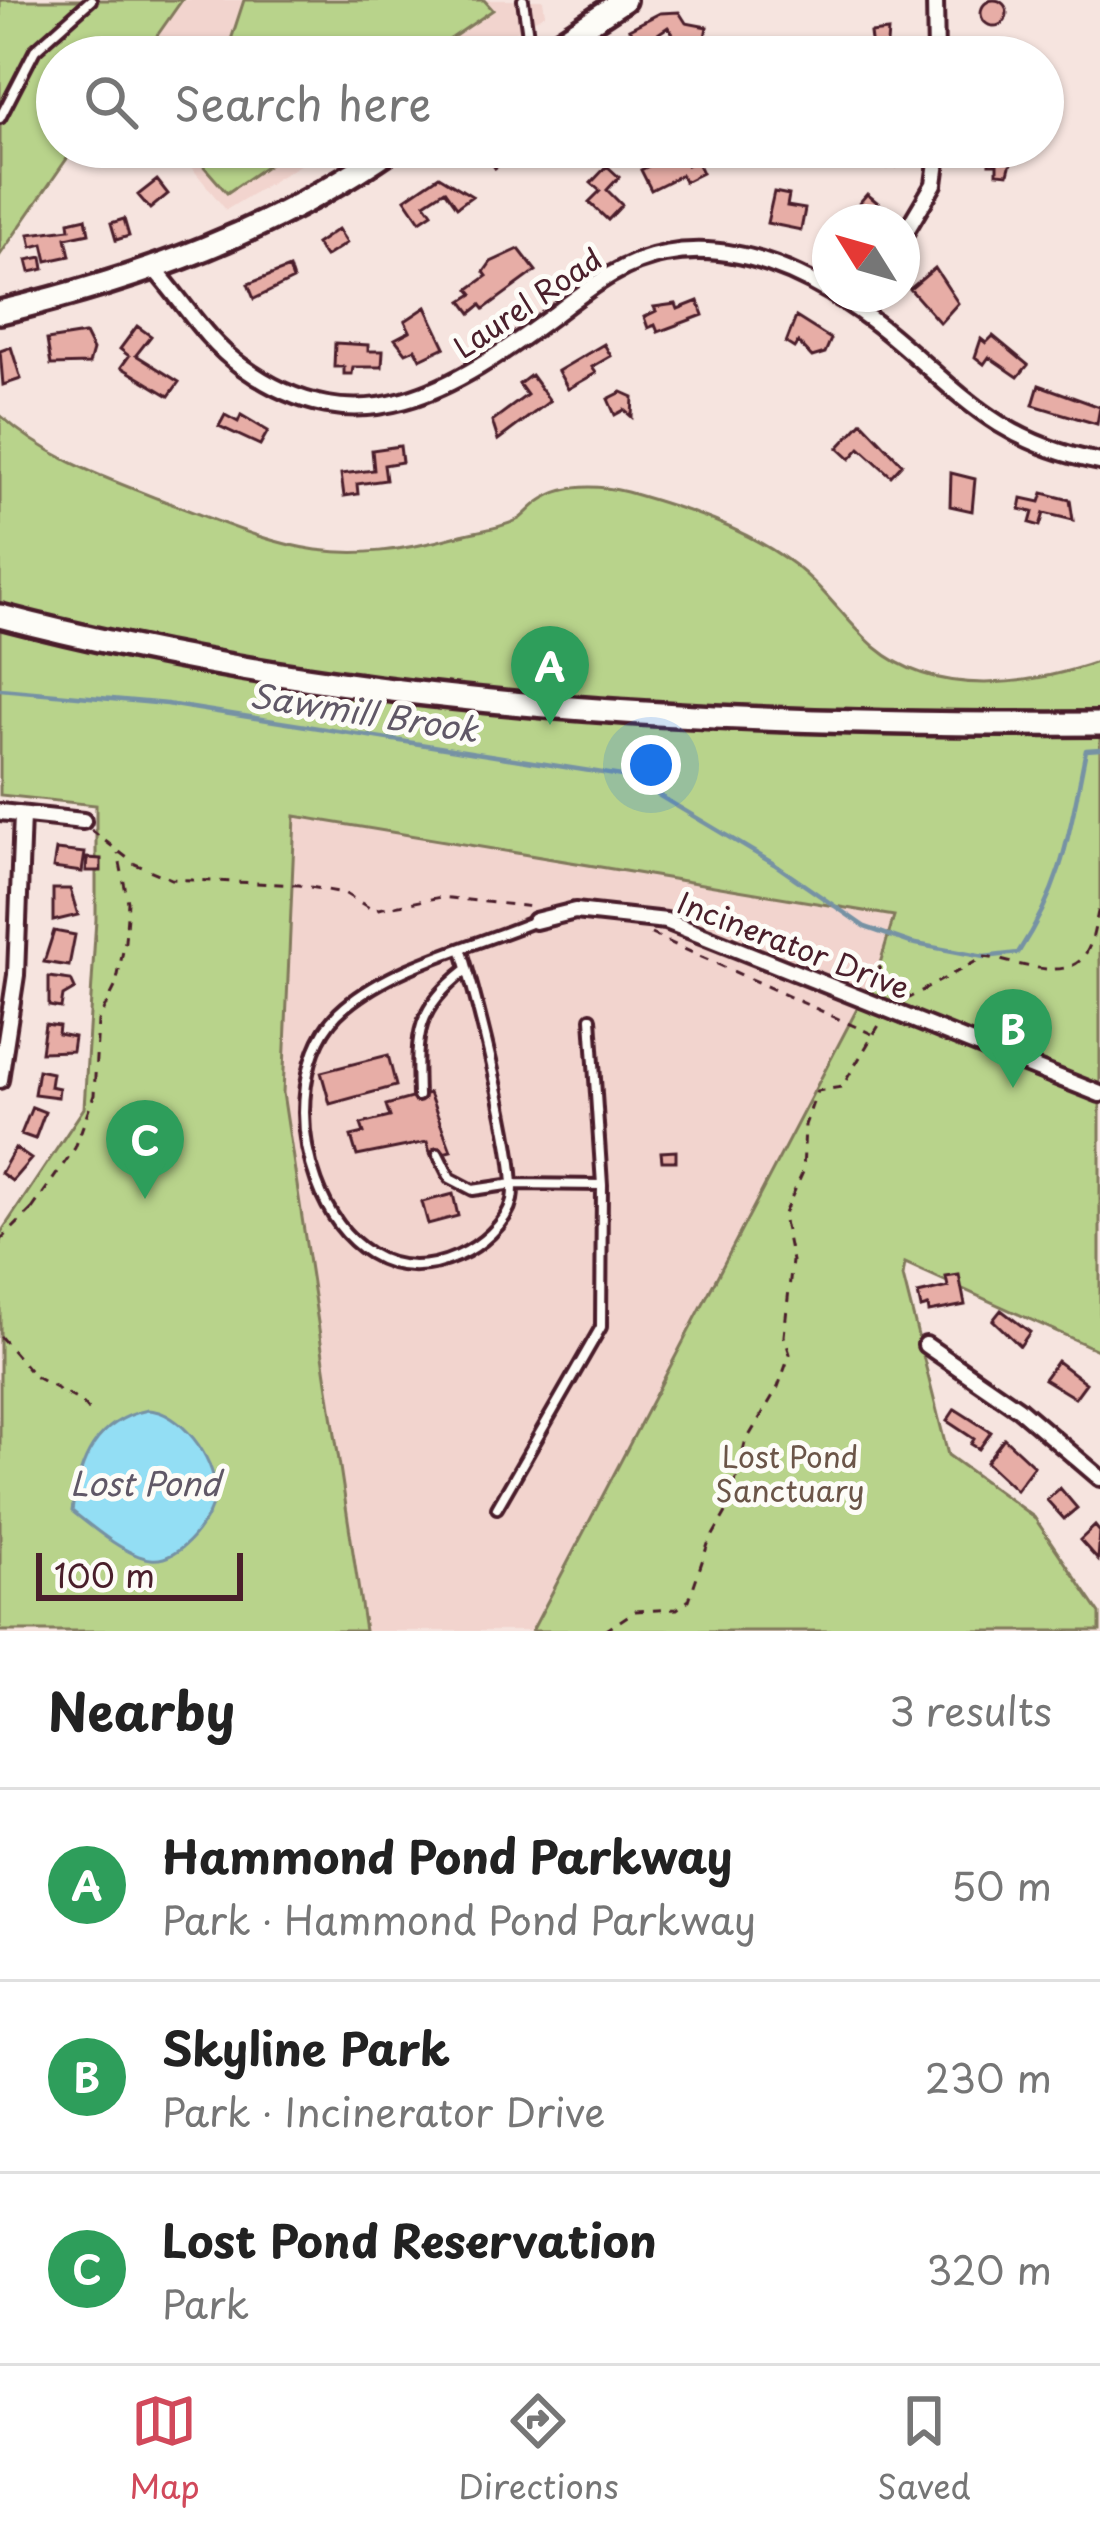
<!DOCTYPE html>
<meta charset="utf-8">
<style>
body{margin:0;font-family:"Playpen Sans",sans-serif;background:#f6f6f6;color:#222}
.compass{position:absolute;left:812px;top:204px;width:108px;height:108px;border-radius:50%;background:#fff;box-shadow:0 3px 9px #0004;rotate:307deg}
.scale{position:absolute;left:36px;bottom:30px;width:207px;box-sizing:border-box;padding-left:12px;border:6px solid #4a1f2b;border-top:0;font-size:33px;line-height:42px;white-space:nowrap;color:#4a1f2b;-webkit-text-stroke:9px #fdfcf7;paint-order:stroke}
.you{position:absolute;left:651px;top:765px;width:42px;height:42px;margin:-30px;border:9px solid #fff;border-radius:50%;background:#1a73e8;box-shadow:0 0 0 18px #1a73e833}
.badge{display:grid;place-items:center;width:78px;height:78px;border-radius:50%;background:#d1495b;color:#fff;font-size:39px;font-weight:700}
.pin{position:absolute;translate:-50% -99px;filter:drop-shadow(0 3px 6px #0008)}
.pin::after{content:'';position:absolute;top:63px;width:42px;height:36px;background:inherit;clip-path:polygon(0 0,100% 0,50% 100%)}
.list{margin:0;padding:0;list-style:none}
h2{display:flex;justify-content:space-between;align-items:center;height:156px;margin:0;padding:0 48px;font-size:51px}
h2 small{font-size:39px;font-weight:400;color:#767676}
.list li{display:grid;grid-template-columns:78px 1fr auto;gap:36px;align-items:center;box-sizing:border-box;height:192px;padding:0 48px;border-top:3px solid #e0e0e0}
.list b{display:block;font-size:45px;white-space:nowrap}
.list p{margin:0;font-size:39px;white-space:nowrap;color:#767676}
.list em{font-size:39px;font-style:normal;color:#767676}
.icon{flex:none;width:66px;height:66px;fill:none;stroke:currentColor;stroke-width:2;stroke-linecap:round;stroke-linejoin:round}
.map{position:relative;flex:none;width:1100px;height:1631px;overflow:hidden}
.search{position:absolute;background:#fff;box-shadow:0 3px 9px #0004;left:36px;right:36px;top:36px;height:132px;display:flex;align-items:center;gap:30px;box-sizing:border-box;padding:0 42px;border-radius:66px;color:#767676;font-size:45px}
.sheet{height:732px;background:#fff}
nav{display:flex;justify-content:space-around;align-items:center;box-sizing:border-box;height:168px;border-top:3px solid #e0e0e0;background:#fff;font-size:33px;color:#767676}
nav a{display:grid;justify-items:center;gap:6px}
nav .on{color:#d1495b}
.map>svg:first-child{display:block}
.built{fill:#f2d4ce}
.green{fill:#b8d38b;stroke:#81795b;stroke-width:3}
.water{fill:#93def4;stroke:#7692a4;stroke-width:3}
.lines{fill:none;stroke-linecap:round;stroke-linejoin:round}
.stream{stroke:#7692a4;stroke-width:4.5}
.building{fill:#e7ada6;stroke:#4a1f2b;stroke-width:3}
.lane-casing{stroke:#4a1f2b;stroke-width:16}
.street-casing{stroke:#4a1f2b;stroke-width:22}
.secondary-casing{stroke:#4a1f2b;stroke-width:30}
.primary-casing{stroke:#4a1f2b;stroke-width:30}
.path{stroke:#4a1f2b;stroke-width:3;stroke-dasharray:9 9;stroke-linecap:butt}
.lane{stroke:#fdfcf7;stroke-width:8}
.street{stroke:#fdfcf7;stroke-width:14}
.secondary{stroke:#fdfcf7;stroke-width:21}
.primary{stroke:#fdfcf7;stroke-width:21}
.labels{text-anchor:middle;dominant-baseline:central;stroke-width:10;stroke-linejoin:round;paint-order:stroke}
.street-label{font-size:30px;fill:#4a1f2b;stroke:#fdfcf7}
.park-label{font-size:30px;fill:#6b5548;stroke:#fdfcf7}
.water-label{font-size:33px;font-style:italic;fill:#605867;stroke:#fdfcf7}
</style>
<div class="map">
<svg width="1100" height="1631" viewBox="0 0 1100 1631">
<rect width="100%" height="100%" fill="#f6e4df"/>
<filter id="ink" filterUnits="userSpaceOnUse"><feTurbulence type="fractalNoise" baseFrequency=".00833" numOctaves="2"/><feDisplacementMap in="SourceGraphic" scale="24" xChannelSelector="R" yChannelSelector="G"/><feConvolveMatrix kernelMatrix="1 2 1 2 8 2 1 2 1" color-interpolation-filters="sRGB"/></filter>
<g filter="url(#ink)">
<path class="built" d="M182,0H543L545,14L475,57H142Z
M175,147H329L226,210Z
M294,816L894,916L879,966L532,1631H365L283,1093Z"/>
<path class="green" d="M0,0H182L142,57H57V147H75L0,255Z
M244,0H484L493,10L424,57H215L229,46Z
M187,147H294L227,193Z
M0,415C48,458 100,476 159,499C278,544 326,572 458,536C476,531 503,528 519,519C526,514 532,506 540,501C566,483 598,485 627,492C684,508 745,528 793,564C824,587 847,623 875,647C937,700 1032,685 1100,661V1351L905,1263L903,1276L948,1455L1034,1517L1100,1614V1631H532L879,967L894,916L295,816L283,1093L365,1631H0V1234L84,1108L96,919V805L0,795Z"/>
<path class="water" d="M148,1410C180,1411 215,1458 215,1490C214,1518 180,1563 151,1559C126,1556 92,1527 72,1511C79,1461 95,1421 148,1410Z"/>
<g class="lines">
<path class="stream" d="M0,689L167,704L628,777L774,864L865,927L911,943L984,957L1018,953C1065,881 1069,832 1086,750L1100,749"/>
</g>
<path class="building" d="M981 13a13 13 0 1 1 26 0a13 13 0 1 1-26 0Z
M679,12L686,23L707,27L703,47L678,41L668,27L640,46L629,29L660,13Z
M888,31L886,57H873L870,33Z
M501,147H511L506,150L511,157L495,168L487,156Z
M861,147H895V167L883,168L878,158L862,159Z
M990,147H1015L1008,174L997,173V164H989Z
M680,150L687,165L696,160L702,173L684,182L681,175L651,190L641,170Z
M607,166L619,177L607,190L622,205L608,220L589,202L600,191L591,183Z
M439,176L472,196L457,207L445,190L425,203L432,213L420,221L405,199Z
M157,180L168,194L150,209L138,195Z
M774,192L789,195L787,206L805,209L801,230L767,223Z
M867,194L883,207L873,219L877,222H843Z
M86,218L89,233L66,238L70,256L47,261L43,244L32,247L29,234L70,229L69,222Z
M124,219L129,236L116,240L111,223Z
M338,229L347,243L325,257L316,244Z
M519,249L536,271L484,309L481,305L471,313L462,301L473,294L469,289L487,276L484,272L491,262Z
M42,257L44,269L30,272L27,260Z
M289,268L293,280L254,299L248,284Z
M935,268L958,303L940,323L910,289Z
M698,301L703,315L658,332L655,325L648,328L644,317L656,311L654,307L676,304L678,309Z
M426,307L445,347L420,359L415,349L406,353L395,339L410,331L405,321Z
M796,317L831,339L825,353L812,357L798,342L794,348L786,343Z
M137,326L151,336L136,355L179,382L169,396L121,367L129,356L120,349Z
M85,334L93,350L89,364L51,365L47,340Z
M993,336L1028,365L1018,377L989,357L984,364L975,357L981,339L986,343Z
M335,343L368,345V351H383L382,367H353L352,374H344V367H334Z
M604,344L611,356L592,367L596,373L568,389L558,371Z
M11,347L21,379L3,385L0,351Z
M531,375L550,401L498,440L492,421L527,395L519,384Z
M1039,385L1100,407L1097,424L1033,405Z
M622,392L633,397L632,417L624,410L615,415L608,399Z
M225,415L238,422L241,415L268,431L260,445L219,426Z
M862,422L902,464L891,476L860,448L850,459L838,448Z
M400,446L402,462L384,465L386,480L357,484L358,494L344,496L341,474L374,470L372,450Z
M951,473L975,479L972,511L950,506Z
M1043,493L1070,500L1073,520L1044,513L1040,526L1030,523L1033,512L1020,509L1022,498L1040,502Z
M56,850L85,853L82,872L53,868Z
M87,858L101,859V871H86Z
M53,889H70L78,915L53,921Z
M54,931L75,935L69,966L44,962Z
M49,977L71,980L75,989L63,996L61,1008L49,1006Z
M45,1024L59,1026L58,1034L74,1037L72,1051L41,1052Z
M388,1055L396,1086L330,1104L321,1072Z
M38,1070L52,1073L50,1086L59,1088L58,1097L34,1094Z
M429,1093L451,1151L431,1156L427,1142L357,1156L351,1136L364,1133L361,1124L390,1117L386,1105Z
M32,1107L45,1112L35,1139L21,1134Z
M15,1148L31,1159L12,1181L1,1173Z
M676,1151V1161H662L661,1152Z
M453,1194L458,1216L428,1224L422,1202Z
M959,1275L965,1305L929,1312L928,1306L921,1308L918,1294L948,1287L946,1277Z
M1001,1310L1030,1332L1020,1346L993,1320Z
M1057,1361L1086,1383L1075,1398L1044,1379Z
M955,1409L991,1432L979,1449L971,1444L974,1439L947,1421Z
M1004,1438L1034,1466L1016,1490L986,1462Z
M1060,1488L1077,1508L1064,1519L1047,1500Z
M1095,1526L1100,1532L1098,1560L1080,1540Z"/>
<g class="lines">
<g class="lane-casing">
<path id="lane" d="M523,0L531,57
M0,118L35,50L91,0
M462,951C475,994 520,1164 512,1200C507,1224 479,1247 458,1256C321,1317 256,1081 345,1007C396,964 475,946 535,921
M418,1096C416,1033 415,1010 467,969
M438,1154L450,1178L473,1190L513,1184L602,1185L591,1018
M497,1508L601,1327L602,1185"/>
</g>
<g class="street-casing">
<path id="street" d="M935,0L936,57
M902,238L934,184L939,147
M156,271C184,303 206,341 241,366C359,452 454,389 554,315C587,290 622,261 665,254C723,243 781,263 830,292
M833,294C938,356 967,437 1100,462
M0,812L83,821
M535,921L575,911L666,921L1100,1094
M0,1080L16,975L22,815
M926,1345L1019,1409L1100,1478"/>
</g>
<g class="secondary-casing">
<path id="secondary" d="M537,57L624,0
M0,312C143,278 273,231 394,147"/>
</g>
<g class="primary-casing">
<path id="primary" d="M0,616C358,710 731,726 1100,724"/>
</g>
<path class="path" d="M91,830L135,864L171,879L299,885L344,893L373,910L441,897L532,907
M651,934L872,1034
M905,1000L984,957C1012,960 1068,985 1086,953C1095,938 1095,920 1100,905
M32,1209L75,1148L94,1095L98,1021L116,985L125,941L128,902L118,853
M0,1241L32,1209
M0,1336L34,1376L80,1401L93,1415
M605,1631L635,1611L677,1609L689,1600L708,1544L729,1507L745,1443L778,1387L790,1354L784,1336L792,1261L783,1216L803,1172L805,1125L817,1091L842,1087L881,1022"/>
<use href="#lane" class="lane"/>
<use href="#street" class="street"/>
<use href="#secondary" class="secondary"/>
<use href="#primary" class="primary"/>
</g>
</g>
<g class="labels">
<g class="street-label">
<text transform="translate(527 302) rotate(-34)">Laurel Road</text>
<text transform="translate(794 944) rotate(21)">Incinerator Drive</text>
</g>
<g class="park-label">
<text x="790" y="1455">Lost Pond<tspan x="790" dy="34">Sanctuary</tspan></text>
</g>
<g class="water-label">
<text transform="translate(364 711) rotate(9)">Sawmill Brook</text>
<text x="145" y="1482">Lost Pond</text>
</g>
</g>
</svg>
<svg class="compass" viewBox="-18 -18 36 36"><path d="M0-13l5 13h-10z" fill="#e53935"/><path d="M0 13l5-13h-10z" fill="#767676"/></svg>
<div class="scale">100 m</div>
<div class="you"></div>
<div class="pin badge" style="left:550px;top:725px;background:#2e9e5b">A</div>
<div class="pin badge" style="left:1013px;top:1088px;background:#2e9e5b">B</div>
<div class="pin badge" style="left:145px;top:1199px;background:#2e9e5b">C</div>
<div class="search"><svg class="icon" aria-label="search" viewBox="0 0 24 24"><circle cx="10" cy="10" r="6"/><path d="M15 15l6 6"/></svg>Search here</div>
</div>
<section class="sheet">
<h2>Nearby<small>3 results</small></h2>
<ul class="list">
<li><span class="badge" style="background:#2e9e5b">A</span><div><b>Hammond Pond Parkway</b><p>Park · Hammond Pond Parkway</p></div><em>50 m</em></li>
<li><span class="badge" style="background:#2e9e5b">B</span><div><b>Skyline Park</b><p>Park · Incinerator Drive</p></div><em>230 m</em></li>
<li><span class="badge" style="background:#2e9e5b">C</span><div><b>Lost Pond Reservation</b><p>Park</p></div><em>320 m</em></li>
</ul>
</section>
<nav>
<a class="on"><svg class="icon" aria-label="map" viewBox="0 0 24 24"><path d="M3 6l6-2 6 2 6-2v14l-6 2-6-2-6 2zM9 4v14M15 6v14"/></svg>Map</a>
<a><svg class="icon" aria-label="directions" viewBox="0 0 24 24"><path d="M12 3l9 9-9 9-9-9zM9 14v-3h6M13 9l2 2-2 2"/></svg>Directions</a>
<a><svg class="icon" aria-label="saved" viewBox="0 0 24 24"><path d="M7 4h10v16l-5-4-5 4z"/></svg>Saved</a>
</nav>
